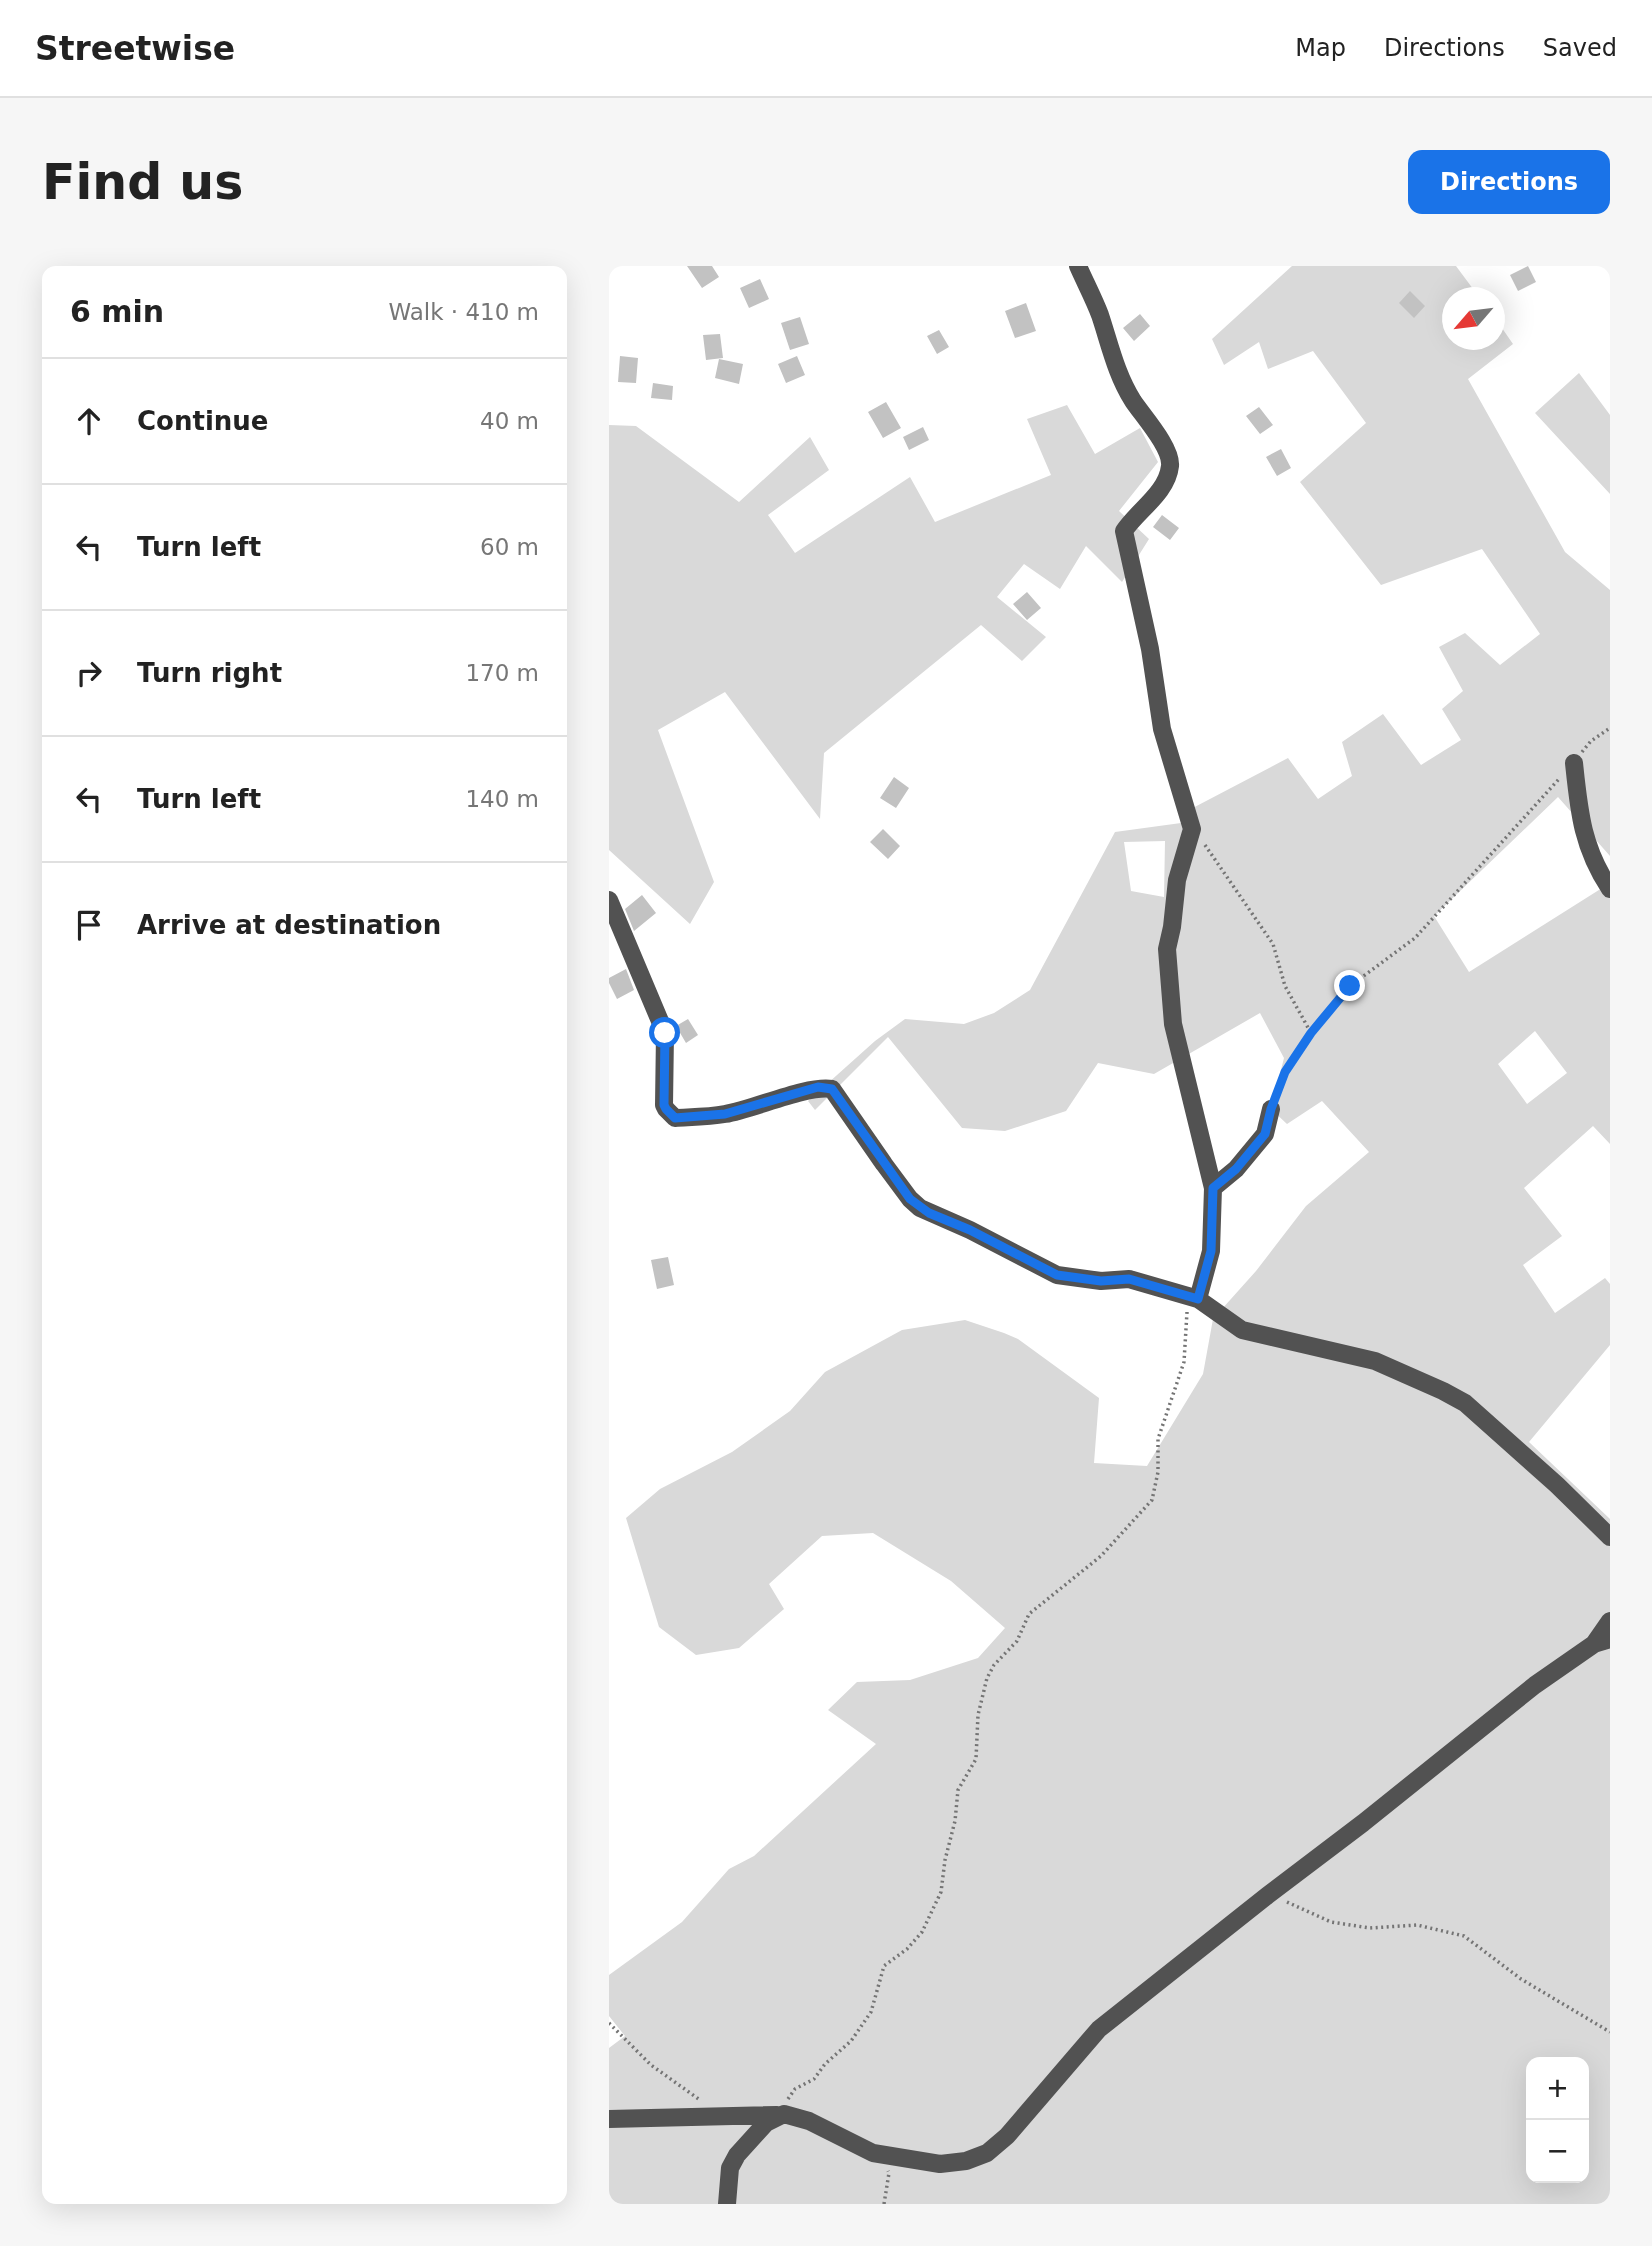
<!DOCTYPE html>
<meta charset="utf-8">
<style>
body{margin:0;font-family:"DejaVu Sans",sans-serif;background:#f6f6f6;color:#222}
.controls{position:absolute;right:21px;bottom:21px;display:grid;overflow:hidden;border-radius:14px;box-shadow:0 7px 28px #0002}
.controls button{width:63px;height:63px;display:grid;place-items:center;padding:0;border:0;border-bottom:2px solid #e0e0e0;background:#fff;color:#222;font:35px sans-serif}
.compass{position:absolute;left:833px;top:21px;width:63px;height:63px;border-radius:50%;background:#fff;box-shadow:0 7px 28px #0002;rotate:242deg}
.stop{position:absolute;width:21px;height:21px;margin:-16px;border:5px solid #1a73e8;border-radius:50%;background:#fff}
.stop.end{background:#1a73e8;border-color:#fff;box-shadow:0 2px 7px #0008}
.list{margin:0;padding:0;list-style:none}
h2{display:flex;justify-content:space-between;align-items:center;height:91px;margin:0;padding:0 28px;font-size:30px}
h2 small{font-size:23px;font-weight:400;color:#767676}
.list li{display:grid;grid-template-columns:46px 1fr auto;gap:21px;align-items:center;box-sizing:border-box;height:126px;padding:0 28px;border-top:2px solid #e0e0e0}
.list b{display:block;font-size:26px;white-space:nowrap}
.list em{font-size:23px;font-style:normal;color:#767676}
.icon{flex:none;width:38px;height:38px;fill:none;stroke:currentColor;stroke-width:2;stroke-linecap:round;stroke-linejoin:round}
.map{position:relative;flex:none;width:1001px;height:1938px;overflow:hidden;border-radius:14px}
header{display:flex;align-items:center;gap:42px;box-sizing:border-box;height:98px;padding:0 35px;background:#fff;border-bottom:2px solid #e0e0e0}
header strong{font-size:33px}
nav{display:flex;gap:38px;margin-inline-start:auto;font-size:24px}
.intro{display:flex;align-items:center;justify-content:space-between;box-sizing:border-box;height:168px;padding:0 42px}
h1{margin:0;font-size:49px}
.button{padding:18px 32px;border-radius:14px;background:#1a73e8;color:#fff;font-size:24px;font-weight:700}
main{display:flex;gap:42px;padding:0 42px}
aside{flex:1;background:#fff;border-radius:14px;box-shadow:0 7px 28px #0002}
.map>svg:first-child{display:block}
.green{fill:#d9d9d9;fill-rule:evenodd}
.building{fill:#c2c2c2}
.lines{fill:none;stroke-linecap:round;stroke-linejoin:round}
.path{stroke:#747474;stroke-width:3.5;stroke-dasharray:2 3.5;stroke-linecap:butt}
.minor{stroke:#525252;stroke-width:18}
.route{stroke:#1a73e8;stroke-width:9}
</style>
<header>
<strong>Streetwise</strong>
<nav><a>Map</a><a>Directions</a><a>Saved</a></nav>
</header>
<div class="intro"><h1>Find us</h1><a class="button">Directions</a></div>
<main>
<aside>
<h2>6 min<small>Walk · 410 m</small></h2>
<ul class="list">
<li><svg class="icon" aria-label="ahead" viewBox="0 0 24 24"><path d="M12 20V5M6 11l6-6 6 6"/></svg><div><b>Continue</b></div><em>40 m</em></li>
<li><svg class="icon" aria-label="left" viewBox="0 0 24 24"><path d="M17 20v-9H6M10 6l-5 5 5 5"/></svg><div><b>Turn left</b></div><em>60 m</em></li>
<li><svg class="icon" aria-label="right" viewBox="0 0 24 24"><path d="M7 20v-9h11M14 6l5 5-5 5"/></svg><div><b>Turn right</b></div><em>170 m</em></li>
<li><svg class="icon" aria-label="left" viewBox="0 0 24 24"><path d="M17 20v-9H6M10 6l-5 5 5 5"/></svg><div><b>Turn left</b></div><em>140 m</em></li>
<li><svg class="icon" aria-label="arrive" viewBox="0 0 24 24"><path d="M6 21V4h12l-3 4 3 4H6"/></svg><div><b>Arrive at destination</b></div></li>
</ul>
</aside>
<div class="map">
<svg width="1001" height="1938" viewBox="0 0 1001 1938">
<rect width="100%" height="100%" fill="#fff"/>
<path class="green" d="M683,0H847L870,31L844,32V74H886V52L904,78L859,113L956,286L1001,324V590L949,531L825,650L860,706L1001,617V878L984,860L915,922L953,970L914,999L946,1047L996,1012L1001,1018V1079L920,1176L1001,1253V1938H0V1782L16,1770L0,1750V1709L73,1656L120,1603L145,1590L267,1478L219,1444L248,1416L301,1414L369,1392L396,1362L342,1315L264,1267L213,1270L160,1318L175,1343L130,1382L87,1389L50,1361L17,1252L51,1223L123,1186L181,1145L216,1106L293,1064L356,1054L395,1067L409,1073L490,1132L485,1197L538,1200L594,1108L604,1053L647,1005L697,940L760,886L713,835L678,858L662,843L675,792L651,747L545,808L489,797L457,845L396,865L353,862L279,771L206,844L199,835L266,775L296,753L355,758L385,747L421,724L506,566L572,557L578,545L679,492L709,533L743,510L733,476L774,448L812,499L852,474L833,443L854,425L830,381L856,367L891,399L931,368L873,283L772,319L691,216L757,157L704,85L659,103L650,76L615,99L603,73ZM556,575L555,631L522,625L515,576ZM926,765L958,807L918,838L889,798ZM922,1796H975V1912H922Z
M970,107L1001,149V228L926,147Z
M458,139L486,188L531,162L549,196L510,245L540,273L513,316L477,280L451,323L415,298L388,331L437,371L413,395L372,359L215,487L211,553L116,426L49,464L105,616L81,658L0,584V159L27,160L130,236L201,171L220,204L159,249L186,287L301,211L326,256L442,209L418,153Z"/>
<path class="building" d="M78,0H103L110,11L93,22Z
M919,0L927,16L909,25L901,9Z
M151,13L160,33L140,42L131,22Z
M801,25L816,40L805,52L790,37Z
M417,37L427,65L406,72L396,45Z
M531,48L541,60L525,75L514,62Z
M191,51L200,78L181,84L172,57Z
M330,64L340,81L328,88L318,70Z
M111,68L114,92L97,94L94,69Z
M11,90L29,92L27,117L9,116Z
M188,90L196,109L177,117L169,98Z
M110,93L134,98L130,118L106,112Z
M44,117L64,120L63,134L42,132Z
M277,136L292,162L274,172L259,146Z
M650,141L664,159L651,168L637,150Z
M314,161L320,174L300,184L294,171Z
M672,183L682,202L668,210L657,191Z
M553,249L570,262L561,274L544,261Z
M418,326L432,342L418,354L404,338Z
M285,511L300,522L287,542L271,532Z
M274,563L291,580L279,593L261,576Z
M33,629L47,647L25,665L16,643Z
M17,703L25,724L8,733L0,717V712Z
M79,753L89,769L77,777L67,760Z
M59,991L65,1019L48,1023L42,994Z"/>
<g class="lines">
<path class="path" d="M973,486L982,475L1001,462
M596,579L664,678L676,720L702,767
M668,828L676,806L702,767L741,720L806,672L950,513
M678,1636L722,1656L761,1662L808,1659L855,1670L912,1713L1001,1766
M0,1757L42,1799L91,1834
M179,1833L186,1823L205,1813L216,1798L242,1775L262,1746L275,1700L298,1683L313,1666L332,1626L336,1594L346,1555L349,1524L367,1493L369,1449L378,1412L385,1399L408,1375L420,1348L492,1290L543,1234L549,1206V1173L575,1096L578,1046
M275,1938L280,1907L279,1905"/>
<path class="minor" d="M469,0C476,16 485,33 491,49C501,79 507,108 524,135C534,150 563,182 561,200C558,227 529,244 515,265L541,383L553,463L583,563L568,614L563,661L558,683L564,758L604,922L602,985L589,1033
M965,497C970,545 973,581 1001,623
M0,634L56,767L55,839L57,843L66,852C83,851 100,851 116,848C146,843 197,819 223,823L275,898L301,933L311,942L361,964L448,1009L492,1015L520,1013L589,1033L633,1064L766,1095L834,1125L856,1137L948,1219L1001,1271
M604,922L627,903L656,868L662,843
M985,1378L1001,1355
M0,1853L168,1849
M118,1938L121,1902L128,1889L157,1857L175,1848L200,1855L264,1887L331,1898L357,1895L378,1887L398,1870L490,1763L659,1629L754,1557L926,1419L985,1378L1001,1373"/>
</g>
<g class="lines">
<path class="route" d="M56,767L55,839L57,843L66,852L116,848L209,821L223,823L301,933L320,947L361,964L448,1009L492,1015L520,1013L589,1033L602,985L604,922L627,903L656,868L662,843L676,806L702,767L741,720"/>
</g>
</svg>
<div class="controls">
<button>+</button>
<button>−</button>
</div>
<svg class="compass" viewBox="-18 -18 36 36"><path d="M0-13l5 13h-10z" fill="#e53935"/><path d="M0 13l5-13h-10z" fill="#767676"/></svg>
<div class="stop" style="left:56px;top:767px"></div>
<div class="stop end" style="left:741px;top:720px"></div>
</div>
</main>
